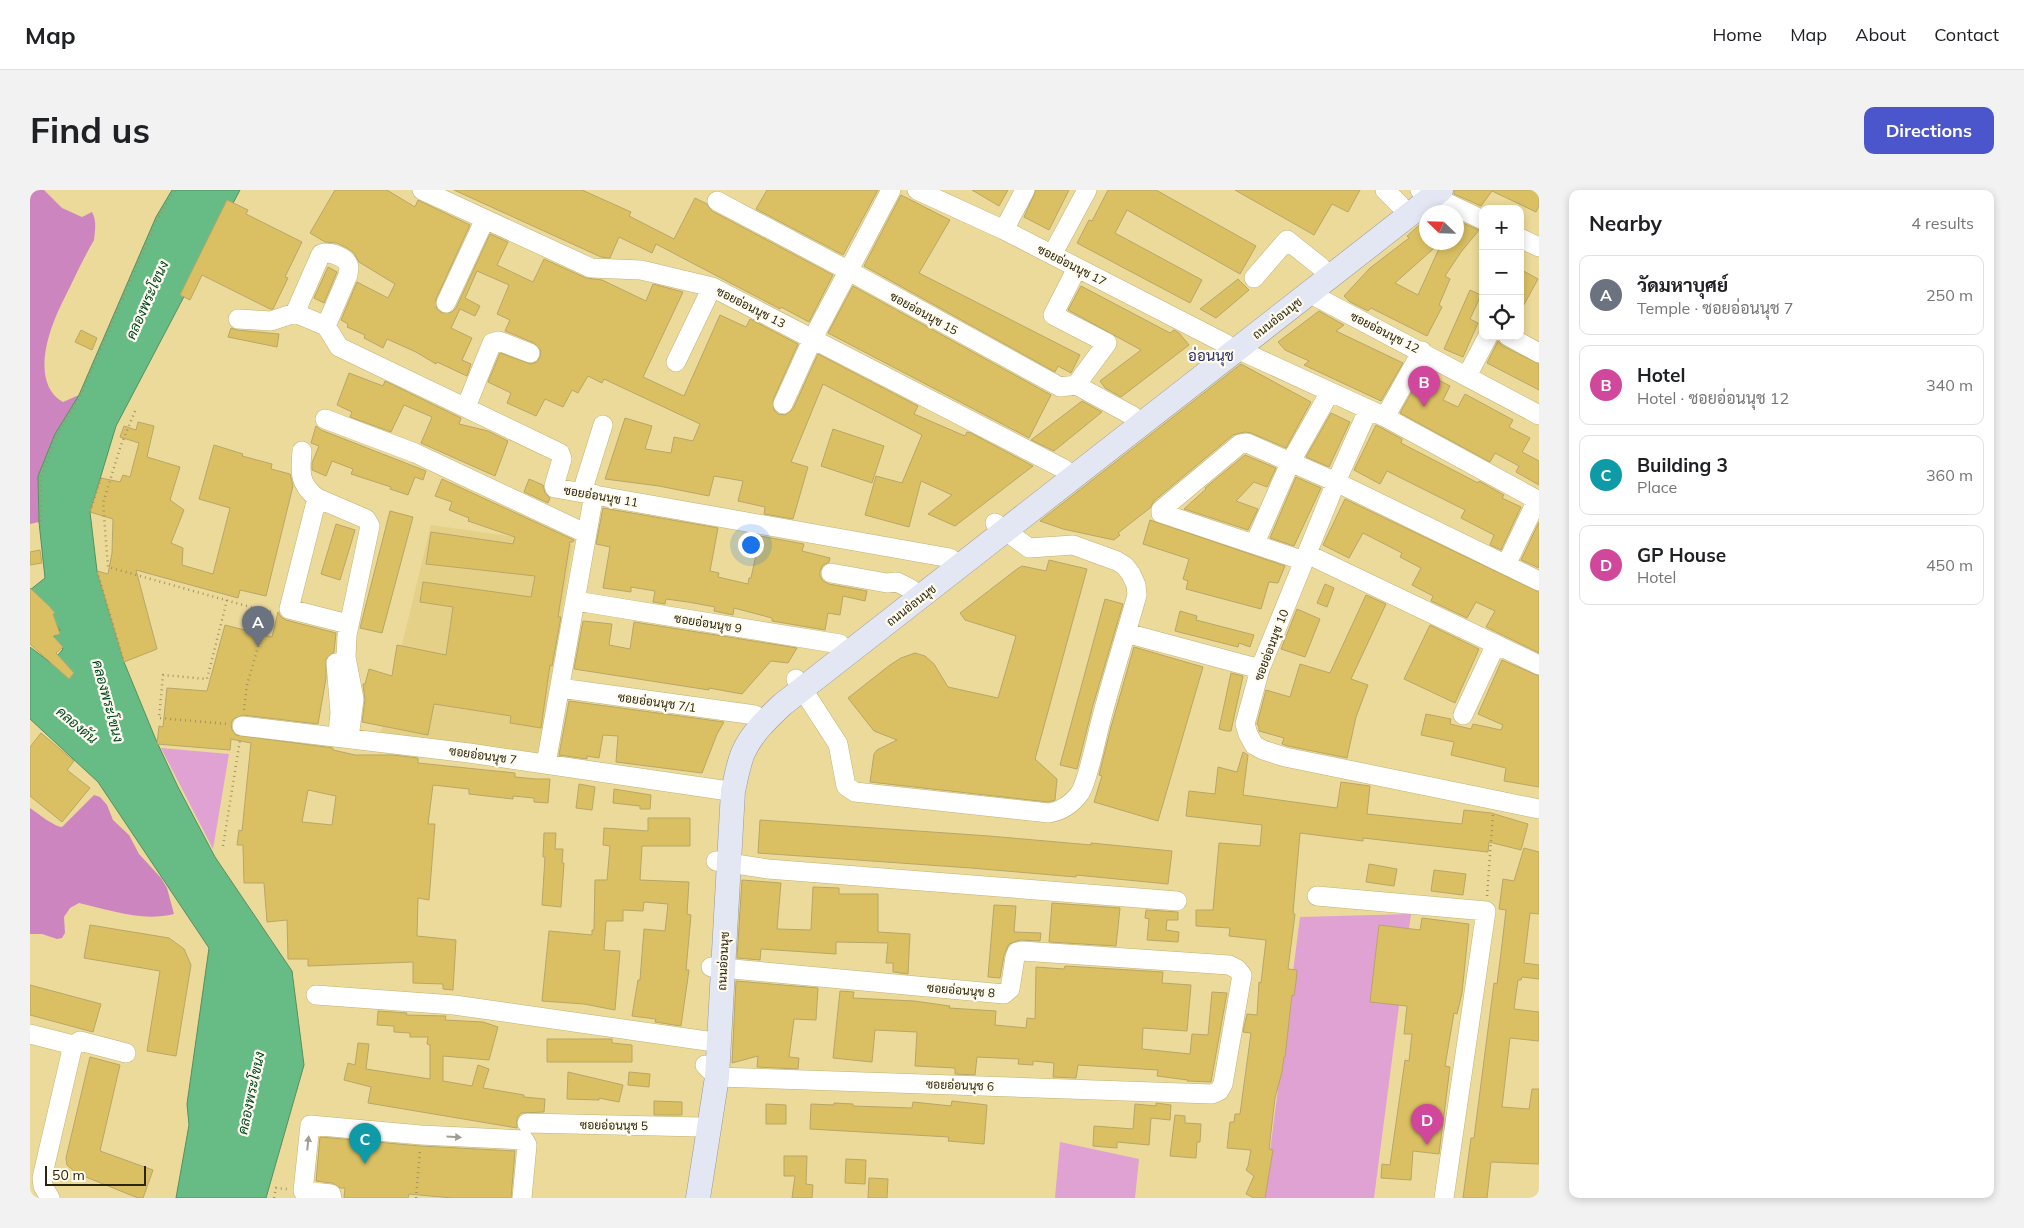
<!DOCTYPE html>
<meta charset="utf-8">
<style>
body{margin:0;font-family:Mulish,Sarabun,sans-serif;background:#f2f2f2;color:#202124}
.controls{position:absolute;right:15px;top:15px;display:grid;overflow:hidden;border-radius:10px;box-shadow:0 2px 8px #0003}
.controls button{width:45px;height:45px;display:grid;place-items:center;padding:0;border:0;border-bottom:1px solid #e0e0e0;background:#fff;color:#202124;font:25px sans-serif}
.compass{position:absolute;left:1389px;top:15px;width:45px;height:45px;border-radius:50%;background:#fff;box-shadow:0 2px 8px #0003;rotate:293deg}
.scale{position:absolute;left:15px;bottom:12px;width:101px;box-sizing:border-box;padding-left:5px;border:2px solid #2c250b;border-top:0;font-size:14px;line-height:18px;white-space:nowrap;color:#2c250b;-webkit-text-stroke:4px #fffbef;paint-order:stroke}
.you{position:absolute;left:720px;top:354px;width:18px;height:18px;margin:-12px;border:4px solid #fff;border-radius:50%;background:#1a73e8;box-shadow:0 0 0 8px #1a73e833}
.badge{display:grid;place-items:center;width:32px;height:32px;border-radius:50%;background:#4b56cc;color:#fff;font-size:16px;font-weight:700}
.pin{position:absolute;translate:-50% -41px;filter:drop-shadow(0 1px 2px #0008)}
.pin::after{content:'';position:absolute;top:26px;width:18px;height:15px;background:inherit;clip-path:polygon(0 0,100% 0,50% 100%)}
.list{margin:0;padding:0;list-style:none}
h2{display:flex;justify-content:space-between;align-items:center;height:65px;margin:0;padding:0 20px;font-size:21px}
h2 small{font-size:16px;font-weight:400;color:#757577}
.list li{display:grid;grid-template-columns:32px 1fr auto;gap:15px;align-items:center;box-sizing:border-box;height:80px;margin:0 10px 10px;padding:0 10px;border:1px solid #e0e0e0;border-radius:10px}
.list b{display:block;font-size:19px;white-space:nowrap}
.list p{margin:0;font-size:16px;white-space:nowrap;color:#757577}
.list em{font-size:16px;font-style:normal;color:#757577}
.icon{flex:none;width:28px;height:28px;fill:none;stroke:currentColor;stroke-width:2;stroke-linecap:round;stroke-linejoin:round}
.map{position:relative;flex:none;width:1509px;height:1008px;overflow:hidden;border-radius:10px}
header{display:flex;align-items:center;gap:30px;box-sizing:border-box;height:70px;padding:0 25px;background:#fff;border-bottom:1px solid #e0e0e0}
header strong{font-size:24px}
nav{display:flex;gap:28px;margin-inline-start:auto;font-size:18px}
.intro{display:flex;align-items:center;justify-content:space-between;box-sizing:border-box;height:120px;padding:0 30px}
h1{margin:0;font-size:35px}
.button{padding:12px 22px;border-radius:10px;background:#4b56cc;color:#fff;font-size:18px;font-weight:700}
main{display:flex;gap:30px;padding:0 30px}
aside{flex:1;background:#fff;border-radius:10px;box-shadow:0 2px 8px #0003}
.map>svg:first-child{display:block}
.built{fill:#e4d087}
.green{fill:#e0a2d3}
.forest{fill:#cd85bf}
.water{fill:#67bc85;stroke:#558f60}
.building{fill:#dac063;stroke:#b8a668;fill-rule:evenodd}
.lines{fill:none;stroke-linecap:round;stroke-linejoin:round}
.minor-casing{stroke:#c3b172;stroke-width:20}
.major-casing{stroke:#97989d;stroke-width:25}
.path{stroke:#a09362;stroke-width:2.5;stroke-dasharray:1 4;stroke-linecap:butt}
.minor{stroke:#fff;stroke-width:19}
.major{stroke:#e3e6f3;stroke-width:24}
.oneway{fill:#a09d91}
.labels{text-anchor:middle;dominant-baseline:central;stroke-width:4.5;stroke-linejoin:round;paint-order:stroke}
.street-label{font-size:12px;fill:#2c250b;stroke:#fffbef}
.water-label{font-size:14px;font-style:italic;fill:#004623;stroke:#fffbef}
.quarter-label{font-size:15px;fill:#252c65;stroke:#fffbef}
</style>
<header>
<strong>Map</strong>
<nav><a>Home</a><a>Map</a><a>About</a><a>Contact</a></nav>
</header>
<div class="intro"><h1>Find us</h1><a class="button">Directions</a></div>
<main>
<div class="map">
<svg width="1509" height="1008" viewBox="0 0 1509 1008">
<rect width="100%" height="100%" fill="#ecda9a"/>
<path class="built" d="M401,335L543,355L508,567L350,545Z"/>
<path class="green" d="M131,558L199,564L183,659Z
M1381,724L1344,1008H1234L1270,727Z
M1030,952L1109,969L1105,1008H1025Z"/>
<path class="forest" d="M0,0H14L32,18L52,27L62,22C67,31 65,41 64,50C53,69 44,89 34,109C18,140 0,193 33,212L49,205L25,244L8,286L9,332L0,334Z
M64,605L70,607L77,615L83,630L99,645L109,664L131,688L137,698L144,724C111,732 81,720 49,713L40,718L34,727L35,743L32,748L27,749L12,744H0V618C7,623 25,637 32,637Z"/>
<path class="water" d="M142,0H210L86,236L60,322L67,381L94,472L126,550L148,597L185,667L262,781L274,875L236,1008H146L159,935L157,914L179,758L68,592L0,529V457L21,473L33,459L23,448L30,440L0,400L15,388L9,332L8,286L25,244L49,205L126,27Z"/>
<path class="building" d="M305,0H357L385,17L388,10L440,35L406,109L407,119L412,123L422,122L426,118L460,44L478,52L467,75L503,92L514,69L556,88L572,90L616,111L623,94L653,102L613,187L654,206L690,125L716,137L720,129L768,154L743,210L744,220L748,224L755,225L763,219L788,164L888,216L884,224L935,246L937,242L941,243L1003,276L925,336L898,324L922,305L891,291L879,337L835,325L846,286L872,293L892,245L793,194L761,272L778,277L763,329L734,324L735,317L708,311L713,291L684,286L679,306L629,296L575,289L595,228L622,236L615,259L641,263L644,247L663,251L670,234L574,189L572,193L558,186L548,203L542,200L533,217L515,209L506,226L477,213L481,203L458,192L470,163L501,174L507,172L510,167L511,161L504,153L475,141L480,130L467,124L479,95L447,81L435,108L450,116L445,126L430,119L421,138L442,148L432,170L441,174L437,186L407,172L406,174L386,162L357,149L353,158L334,148L335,145L317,137L318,134L311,130L327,92L358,108L365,94L329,72L324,63L317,58L307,53L295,52L280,43Z
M424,0H552L601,22L599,26L644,49L665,8L677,14L682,21L803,85L779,132L751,117L750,119L626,54L622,63L589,47L580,68L571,67Z
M737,0H848L813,65L726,19Z
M942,0H978L969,16Z
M1006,0H1039L1019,40L994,27Z
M1078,0H1126L1226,56L1210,84L1097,20L1085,43L1172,90L1160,113L1047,53L1059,30L1062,31Z
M1205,0H1330L1318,22L1302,14L1284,45Z
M1424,0H1509V16L1506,22L1462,1L1451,16L1424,4Z
M871,5L920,30L889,83L1050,165L1041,183L1028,176L1025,182L834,76Z
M197,10L218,20L216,24L272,52L255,87L258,88L243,119H240L172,85L160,110L150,105Z
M1396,29V52H1411L1365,93L1388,105L1412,52H1426V30L1449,40L1431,62L1415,86L1420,89L1409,115L1412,117L1397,146L1341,118L1338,121L1320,112L1314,106L1340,78L1379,48L1377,46Z
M298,77L307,82L294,113L284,108Z
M1490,79L1508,89L1490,122Z
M1208,89L1219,100L1186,128L1170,119Z
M823,96L1021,205L999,248L798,143Z
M1051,96L1140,143L1144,140L1149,143L1159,155L1091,207L1075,198L1070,191L1111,160L1038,120Z
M1440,100L1451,105L1440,129L1448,133L1433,167L1414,159Z
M1289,121L1314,135L1306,141L1373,173L1351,211L1274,175L1279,171L1255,160L1248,152Z
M201,138L207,140L249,144L247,157L198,147Z
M51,140L67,148L62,160L45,152Z
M1468,151L1473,156L1509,174V200L1457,173Z
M1211,174L1281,212L1256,258L1221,243L1215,242L1203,245L1124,311L1120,318L1088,343L1090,345L1084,350L1033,339L1010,331Z
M1393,182L1420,196L1413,210L1428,217L1435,204L1483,230L1479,237L1500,248L1492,262L1509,271V295L1486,282L1489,276L1465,263L1460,272L1370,223Z
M319,183L353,196L355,191L431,228L429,234L458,241L478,251L465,286L391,253L402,227L374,215L361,242L320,227L322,222L307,215Z
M1052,211L1072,222L1024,261L1001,250Z
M1301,223L1320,232L1299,277L1276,267Z
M108,232L124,236L117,267L150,277L140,310L154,320L141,353L153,358L152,375L183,384L200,318L169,309L184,255L213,264L212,266L242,274L241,279L260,284L263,296L236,406L210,400L208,408L106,380L127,459L94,472L67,381L78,384L82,363L83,329L60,322L71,288L90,292L93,285L100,287L109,253L90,247L94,236L106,240Z
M1346,235L1372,249L1371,253L1448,293L1449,291L1474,305L1472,308L1491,317L1471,360L1460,355L1464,345L1431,328L1435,320L1357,281L1350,294L1324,280Z
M286,236L291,240L396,281L393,290L385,287L378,305L360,299L361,297L321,284L323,279L302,271L296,286L282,280V273L289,256L281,253Z
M803,239L854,256L842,293L791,276Z
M1215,265L1246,278L1237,297L1224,292L1206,311L1228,319L1218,340L1154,319L1176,299L1175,298Z
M1266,287L1291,298L1264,356L1240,348Z
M412,289L544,350L543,352H540L528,427H531L522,476L520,475L511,538L480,533L481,526L404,514L398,545L332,532L335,510L333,494H335L339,479L362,486L367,455L416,465L423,417L390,412L393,392L501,407L505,386L396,374L401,342L483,354L485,347L438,331L439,328L419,320L422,312L405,306Z
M499,289L513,295L515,303L520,308L518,313L494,302Z
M1315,309L1509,402V463L1456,437L1465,421L1446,412L1437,428L1401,411L1403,406L1382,395L1391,378L1370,367L1372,363L1333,343L1319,368L1293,355Z
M573,318L688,338L680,381L689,383L688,387L718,394L719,388H721L730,346L774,354L772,361L800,368L799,372L793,375L790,381V386L793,391L799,394L837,401L835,411L813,406L810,425L798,423L795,440L742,431V428L704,418L703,425L684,421L685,417L658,412L636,409L635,414L623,412L625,401L601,397V402L573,398L580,357L566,354Z
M360,321L383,327L352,443L330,438Z
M1120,330L1255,376L1248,393L1239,392L1231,419L1156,399L1158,391L1153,389L1159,369L1113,354Z
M1509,332V378L1491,370Z
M306,334L325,340L310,390L291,384Z
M10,360L12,373L0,375V362Z
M1019,370L1057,379L1005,569L1027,589L1025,610L1018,612L840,592L844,564L847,560L867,550L844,541L818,508L860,475L871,468L885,463L895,466L904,474L918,497L968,508L986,446L935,430L930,423L987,379L992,376L1016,381Z
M1295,394L1304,398L1297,417L1287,413Z
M0,398L19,416L25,423L23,424L30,444L23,446L33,457L26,463L44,483L39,489L0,454Z
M1336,405L1356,414L1321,489L1338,495L1326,527L1317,568L1258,556L1252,554L1254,548L1229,541V537L1227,534L1236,500L1260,507L1270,474L1300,483Z
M1075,409L1093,414L1063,515L1047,579L1030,575Z
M1267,419L1290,429L1275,467L1251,459Z
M1150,421L1167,426L1166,430L1224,445L1220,457L1209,453L1208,457L1145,441Z
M248,422L251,427L256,430L306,443L304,462L296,469V488L288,534L213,525L203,529L201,534L202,540L206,545L303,558V560L325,565H362L388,568V573L485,583V587L506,589H520L518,613L504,612V608L483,606V609L439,604V599L403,595L398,634H405L399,710L388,708L387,746L426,750L423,800L413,799V794L383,793V772L278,776V769H258L257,730L237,732L234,693H214L213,655H207L209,640L212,641L221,553L201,549L200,560L127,554L129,536L133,537L137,498L177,501L195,435L242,447ZM278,600L306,606L302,635L272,632Z
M553,431L582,434L579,455L600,459L604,432L767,458L758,473L741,471L712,504L679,498V500L544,479Z
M1400,435L1449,459L1425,513L1374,489Z
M1104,457L1173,477L1128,631L1064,612L1072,586L1069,585L1081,537Z
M1472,470L1509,486V597L1474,591L1476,578L1421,565L1424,552L1391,545L1396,524L1421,529L1420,534L1441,539L1443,534L1471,540L1473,535L1448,524Z
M1201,483L1213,486L1201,541H1197L1189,539Z
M539,511L694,532L687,544L672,583L586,572L588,546L573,545L569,568L557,566V569L529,565Z
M11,543L44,571L37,580L60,598L32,632L0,606V557Z
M1213,562L1218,565L1213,605L1307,618L1311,592L1340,596L1337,624L1432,634L1434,620L1461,623L1498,634L1491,660L1459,652L1458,662L1333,648V651L1270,643L1263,723L1265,724L1258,779L1267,780L1266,792L1264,806L1262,805L1255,867H1254L1252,882L1245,908L1239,959L1243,960L1235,1008H1224L1216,1004L1224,986L1216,980L1218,976L1221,960L1197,958L1200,932H1204L1205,924H1210L1221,843L1213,842L1217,824L1227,825L1229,792L1231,793L1236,750L1199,746L1200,738L1166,736V720H1183L1189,653L1230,656L1232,635L1156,626L1159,601L1185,604L1188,577L1207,582Z
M549,594L565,597L562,620L546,618Z
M584,599L621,605L620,619H610V616L583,613Z
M618,628H660V656H612L610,690L659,692L657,724L661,725L656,780H659L651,836L625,832L626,829L602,826L608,790H610L614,739L635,741L638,714L614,712L613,721L593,720V731H576L574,760L590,761L585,820L554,814L512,811L519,741L562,745V740H564L565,690H577L580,656L573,655L574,638L618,641Z
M730,630L959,646L1061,655V653L1142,661L1138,694L1046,685V687L941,678L728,663Z
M514,643H526L525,659H533L532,673H534L531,717L512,715L515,667H513Z
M1494,658L1509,662V724L1500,723L1494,773L1509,775V789L1492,787L1491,790H1488L1484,819L1509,822V851L1480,848L1472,917L1499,919L1502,899H1509V974L1461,972L1457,1008H1433L1441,948H1444L1464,793L1467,794L1471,763L1476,720L1469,719L1473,689L1484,691Z
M1339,674L1367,679L1364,696L1336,692Z
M1404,680L1436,684L1433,705L1401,701Z
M712,690L751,693L747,739L781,740L783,697L809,698V704H848V742L880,744L878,784L863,782V773H856L858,753L806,752V764L731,759L730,770L707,768Z
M1022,713L1090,718L1086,756L1019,752Z
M964,715L986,716L984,742L1011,743L1010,751L990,750L979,754L974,765L970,788L958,787Z
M1116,720L1148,722V730H1137L1136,740L1149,742L1148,752L1117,750L1119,729L1115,728Z
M1392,728L1439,734L1432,803L1427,824L1424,823L1415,876L1420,877L1409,964L1383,961L1381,990L1351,988L1352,974L1360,975L1375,870L1379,871L1382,844H1374L1377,816L1340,812L1349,735L1390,740Z
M60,735L139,748L154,759L161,775L146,866L117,861L130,781L54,768Z
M1035,776L1133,782L1132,793L1161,795L1157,841L1113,838L1112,859L1160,864L1162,844L1178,845L1182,802L1197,803L1181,892L1157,891L1158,890L1127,886L1128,880L1048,875L1046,888L1023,887L1024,873L1003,871V875L988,874L989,869L947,867L945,885L925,884V878L885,876L887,842L845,840L842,872L803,868L810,801L824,802L823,808L884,811L920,816L919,818L966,821L965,835L996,838L997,828L1005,829L1006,777L1034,779Z
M706,791L788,798L786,830L764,829L759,867L769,868L768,879L727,877L728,866L702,873Z
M0,795L71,814L63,842L0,825Z
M348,821L377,823L376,825L416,826L415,830L453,832L468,837L459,870L413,866V891L442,896L448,875L459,879L453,898L494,905V907L515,909L514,922L491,923L487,928V938L338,913L341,897L314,890L318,873L325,875L328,853L339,854L336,879L400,889V855L397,854L398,847H380V843L364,842V836L347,835Z
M517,849H582V853L602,855V872H517Z
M60,867L90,875L70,961L123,980L113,1008H108L46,983L37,975L36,968Z
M538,882L593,895L589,912L569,908V910L537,909Z
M599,882L620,884L619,897L598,895Z
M624,911L652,912V925H624Z
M922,911L957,915L954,954L918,951L919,947L780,939L781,914L804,915V913L823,914V916L882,918L883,912L921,916Z
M1126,913L1141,915L1140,930L1121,928L1119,955L1087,952V958L1063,956L1064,936L1103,939L1105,914L1126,916Z
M736,914L756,915V934H736Z
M1145,925L1155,926V933L1171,934L1170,952H1167L1166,968L1140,966Z
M290,947L390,956L485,961L481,1008H422L379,1004L378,1008H314L315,998H310L302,993L286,991Z
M754,966H777L776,994L783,995L782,1008H762L765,986H754Z
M816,969L836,970L835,994L815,993Z
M839,988L858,989L857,1008H838Z"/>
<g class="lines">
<g class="minor-casing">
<path id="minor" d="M392,0L561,78L611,80L682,97L1034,279
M887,0L974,40L1196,154
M1355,0L1370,15
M1390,0L1453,30
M687,11L819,81L1030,197L1046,195L1103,226
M974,40L995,0
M1490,48L1509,57
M1022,65L1057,0
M1224,88L1257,50L1291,77
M1279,103L1509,225
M416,113L455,29
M265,123L291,64C300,61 317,67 319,77C319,80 318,83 318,85L296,136
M208,129L241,131L265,123L296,136L309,157L530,263L532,269L524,296L525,298L920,368
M1478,146L1509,163
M1207,159L1355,227L1509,311
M646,172L682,97
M1437,186L1458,146
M1046,195L1077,153L1023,125L1047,78
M753,214L783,148L861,0
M436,217L462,153L469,151L500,163
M1338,220L1306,292L1230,479L1215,534L1218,544L1224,555L1233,560L1255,567L1509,619
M1355,227L1392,161
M295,229L385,263L557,344
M272,261C270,282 269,294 287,308
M552,302L573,235
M1225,353L1260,273L1300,202
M1277,364L1509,475
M1274,371L1131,323V320L1210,254L1217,253L1306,292L1509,391
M1476,375L1507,310
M801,383L857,393L867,392L881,399
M546,411L810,454
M318,434L259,419L287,308L336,329L340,336L317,445L316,467L324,509L319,548
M1096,443L1230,479
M306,473L310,523L308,543
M766,489L808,554L816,596L825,602L1019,623C1031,621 1042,614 1050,603C1058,590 1066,550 1070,534C1081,491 1095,448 1107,405L1106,395L1101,384L1095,376L1087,371L1043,355L999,358L965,333
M530,498L725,525
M1433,525L1466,454
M212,536L439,563L692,600
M516,574L564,304
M686,671L738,679L1147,711
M1287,706L1456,721L1414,1008
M286,805L424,815L677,851
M0,844L43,855L12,988L13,996L20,1008
M43,855L50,851L96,863
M675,875L687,887L1182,904L1189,901L1193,894L1212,785L1207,779L1199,775L992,761L987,762L985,767L980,799L974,804L681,777
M497,933L670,937
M302,1008L301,1004L273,1001L280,935L391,945L494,950L497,955L492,1008"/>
</g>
<g class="major-casing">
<path id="major" d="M668,1008L687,887L703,601C706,589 708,575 713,563C721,544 738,528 753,514L1411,0"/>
</g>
<path class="path" d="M105,221L91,255L73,313L78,377L238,422L243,421
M60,322L71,288
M10,336L11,333V286L28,243L51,205L128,28L145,0
M67,381L94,472
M197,410L177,489L133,485L129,528L198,534
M214,520L217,495L238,422
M193,656L210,550
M1457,706L1463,624
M244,1008L246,998L257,999
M386,1008L390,960"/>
<use href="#minor" class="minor"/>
<use href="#major" class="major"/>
</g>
<defs><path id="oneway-solid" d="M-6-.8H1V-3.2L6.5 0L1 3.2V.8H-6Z" transform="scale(1.25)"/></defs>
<g class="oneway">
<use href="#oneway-solid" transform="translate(424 947) rotate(3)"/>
<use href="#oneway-solid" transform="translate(278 953) rotate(-84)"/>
</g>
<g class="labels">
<g class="street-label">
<text transform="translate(1042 75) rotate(27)">ซอยอ่อนนุช 17</text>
<text transform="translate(721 117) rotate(27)">ซอยอ่อนนุช 13</text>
<text transform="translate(894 123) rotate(29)">ซอยอ่อนนุช 15</text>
<text transform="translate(1247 128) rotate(-38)">ถนนอ่อนนุช</text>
<text transform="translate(1355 142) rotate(27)">ซอยอ่อนนุช 12</text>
<text transform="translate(571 306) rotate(10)">ซอยอ่อนนุช 11</text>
<text transform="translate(881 415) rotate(-38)">ถนนอ่อนนุช</text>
<text transform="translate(678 433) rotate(9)">ซอยอ่อนนุช 9</text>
<text transform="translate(1241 455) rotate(-69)">ซอยอ่อนนุช 10</text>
<text transform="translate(627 512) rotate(8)">ซอยอ่อนนุช 7/1</text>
<text transform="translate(453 565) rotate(8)">ซอยอ่อนนุช 7</text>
<text transform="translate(693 771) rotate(-87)">ถนนอ่อนนุช</text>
<text transform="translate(931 800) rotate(5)">ซอยอ่อนนุช 8</text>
<text transform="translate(930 895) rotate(2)">ซอยอ่อนนุช 6</text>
<text transform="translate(584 935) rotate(1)">ซอยอ่อนนุช 5</text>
</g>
<g class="water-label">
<text transform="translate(117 110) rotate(-66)">คลองพระโขนง</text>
<text transform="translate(78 511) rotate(75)">คลองพระโขนง</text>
<text transform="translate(47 535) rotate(40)">คลองตัน</text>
<text transform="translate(221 903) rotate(-78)">คลองพระโขนง</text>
</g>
<g class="quarter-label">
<text x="1181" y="165">อ่อนนุช</text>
</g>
</g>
</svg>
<div class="controls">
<button>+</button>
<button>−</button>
<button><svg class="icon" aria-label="locate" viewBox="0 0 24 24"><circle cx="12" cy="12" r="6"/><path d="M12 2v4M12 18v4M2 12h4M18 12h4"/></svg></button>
</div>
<svg class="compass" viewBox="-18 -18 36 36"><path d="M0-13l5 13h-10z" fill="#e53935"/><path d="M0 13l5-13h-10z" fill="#757577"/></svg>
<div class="scale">50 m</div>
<div class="you"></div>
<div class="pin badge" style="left:228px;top:457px;background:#6b7280">A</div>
<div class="pin badge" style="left:1394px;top:217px;background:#d1479c">B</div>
<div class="pin badge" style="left:335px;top:974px;background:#0f9aa8">C</div>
<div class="pin badge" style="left:1397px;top:955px;background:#d1479c">D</div>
</div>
<aside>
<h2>Nearby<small>4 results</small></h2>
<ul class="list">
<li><span class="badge" style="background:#6b7280">A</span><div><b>วัดมหาบุศย์</b><p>Temple · ซอยอ่อนนุช 7</p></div><em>250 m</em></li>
<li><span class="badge" style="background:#d1479c">B</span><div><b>Hotel</b><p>Hotel · ซอยอ่อนนุช 12</p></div><em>340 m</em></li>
<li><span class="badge" style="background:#0f9aa8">C</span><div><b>Building 3</b><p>Place</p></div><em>360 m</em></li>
<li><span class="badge" style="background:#d1479c">D</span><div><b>GP House</b><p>Hotel</p></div><em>450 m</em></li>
</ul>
</aside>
</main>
